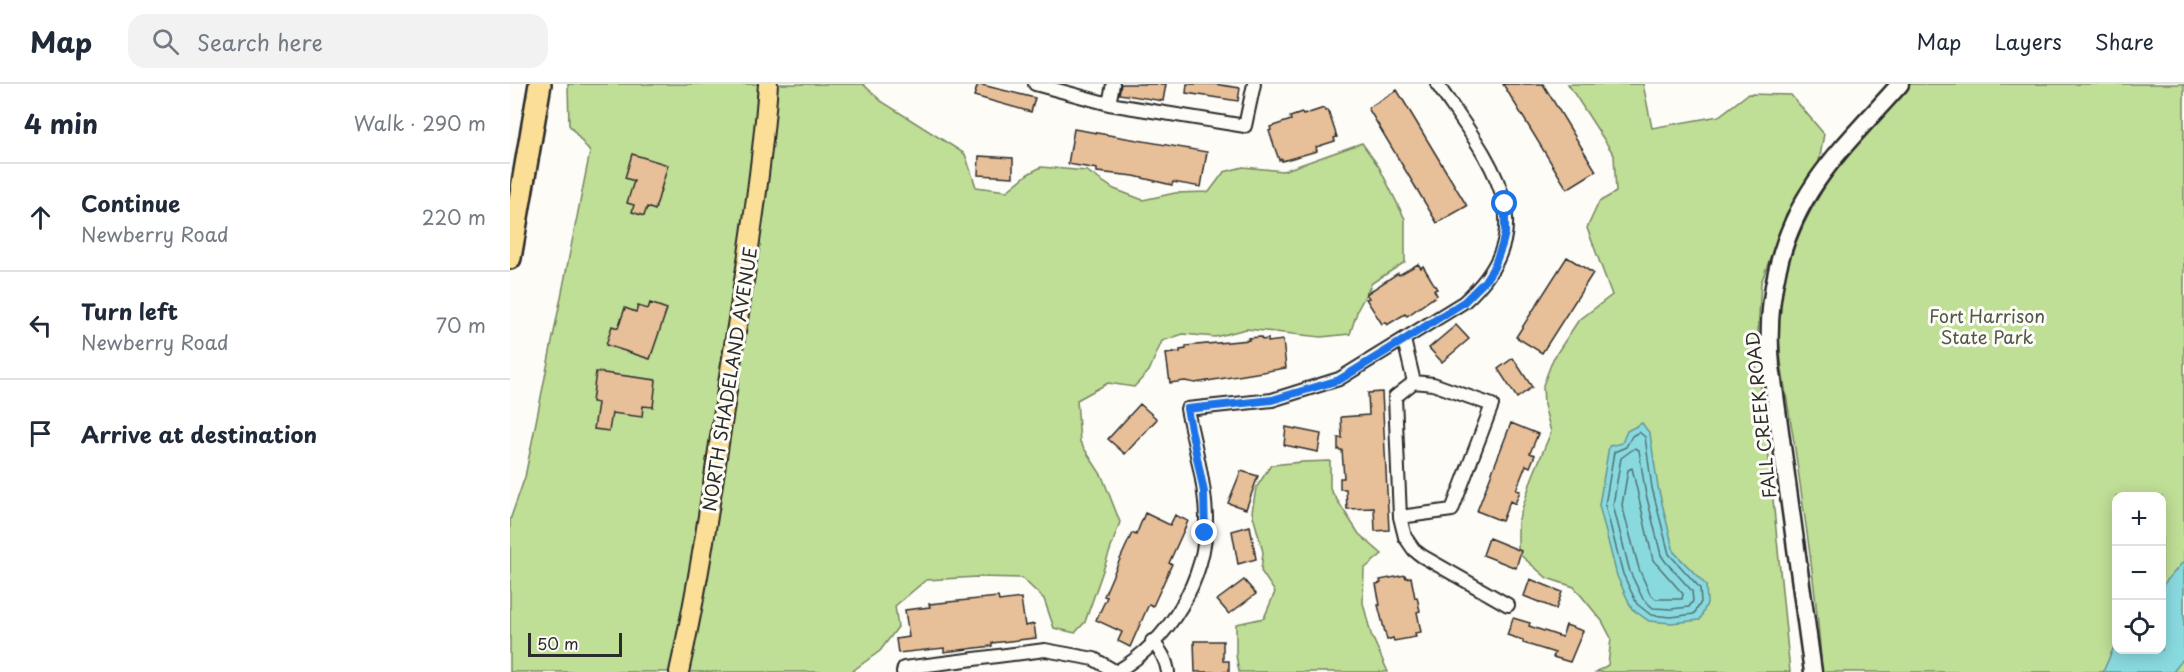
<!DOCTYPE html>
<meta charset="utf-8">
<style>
body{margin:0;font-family:"Playpen Sans",sans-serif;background:#f2f2f3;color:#1f2937}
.controls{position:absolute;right:18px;bottom:18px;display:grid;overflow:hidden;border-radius:12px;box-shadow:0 3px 15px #0003}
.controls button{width:54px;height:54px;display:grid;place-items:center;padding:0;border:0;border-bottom:2px solid #e0e1e3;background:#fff;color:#1f2937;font:30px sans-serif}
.scale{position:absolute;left:18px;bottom:15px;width:94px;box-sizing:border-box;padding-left:6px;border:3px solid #2b2b2b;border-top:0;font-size:16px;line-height:21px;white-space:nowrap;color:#2b2b2b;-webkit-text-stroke:4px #fdfcf7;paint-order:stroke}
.stop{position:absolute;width:18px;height:18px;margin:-14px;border:4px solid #1a73e8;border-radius:50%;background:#fff}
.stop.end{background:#1a73e8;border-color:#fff;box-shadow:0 2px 6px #0008}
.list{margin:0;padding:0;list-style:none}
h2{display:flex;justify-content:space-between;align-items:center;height:78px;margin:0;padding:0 24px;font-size:26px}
h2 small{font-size:20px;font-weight:400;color:#747a83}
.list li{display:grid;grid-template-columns:39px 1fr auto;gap:18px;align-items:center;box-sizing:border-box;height:108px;padding:0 24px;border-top:2px solid #e0e1e3}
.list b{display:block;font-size:22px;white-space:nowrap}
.list p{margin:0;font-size:20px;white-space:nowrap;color:#747a83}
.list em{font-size:20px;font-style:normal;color:#747a83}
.icon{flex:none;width:33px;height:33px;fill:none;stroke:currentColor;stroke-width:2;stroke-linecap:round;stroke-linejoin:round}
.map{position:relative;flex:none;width:1674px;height:588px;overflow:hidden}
header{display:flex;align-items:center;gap:36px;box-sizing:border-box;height:84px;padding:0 30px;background:#fff;border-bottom:2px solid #e0e1e3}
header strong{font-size:28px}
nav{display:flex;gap:33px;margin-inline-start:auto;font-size:21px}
.search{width:420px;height:54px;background:#f2f2f3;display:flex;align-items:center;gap:15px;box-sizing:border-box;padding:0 21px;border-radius:18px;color:#747a83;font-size:22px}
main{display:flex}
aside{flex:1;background:#fff}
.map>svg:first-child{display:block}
.green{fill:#bfde96;stroke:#758460;stroke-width:1.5;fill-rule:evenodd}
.water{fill:#89dadf;stroke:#639497;stroke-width:1.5}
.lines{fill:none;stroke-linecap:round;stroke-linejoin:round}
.shore{stroke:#517173;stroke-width:1.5}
.building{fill:#e7bf98;stroke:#2b2b2b;stroke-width:1.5}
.street-casing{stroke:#2b2b2b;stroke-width:16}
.secondary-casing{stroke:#2b2b2b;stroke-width:21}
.primary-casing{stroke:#2b2b2b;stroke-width:22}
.highway-casing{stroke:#2b2b2b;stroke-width:26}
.street{stroke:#fdfcf7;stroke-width:12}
.secondary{stroke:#fdfcf7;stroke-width:16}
.primary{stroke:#fbdf96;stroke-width:18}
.highway{stroke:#fbdf96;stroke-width:21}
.route{stroke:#1a73e8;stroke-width:8}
.labels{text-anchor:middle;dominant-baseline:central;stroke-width:6;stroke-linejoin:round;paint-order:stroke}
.park-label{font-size:18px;fill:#505846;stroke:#fdfcf7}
.street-label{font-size:18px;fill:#2b2b2b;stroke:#fdfcf7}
</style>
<header>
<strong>Map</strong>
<div class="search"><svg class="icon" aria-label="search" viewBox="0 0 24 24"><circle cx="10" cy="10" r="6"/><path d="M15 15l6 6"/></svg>Search here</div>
<nav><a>Map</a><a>Layers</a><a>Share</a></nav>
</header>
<main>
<aside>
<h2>4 min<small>Walk · 290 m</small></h2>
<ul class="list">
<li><svg class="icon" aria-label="ahead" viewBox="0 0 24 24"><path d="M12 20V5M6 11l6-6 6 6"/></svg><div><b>Continue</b><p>Newberry Road</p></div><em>220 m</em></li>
<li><svg class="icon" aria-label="left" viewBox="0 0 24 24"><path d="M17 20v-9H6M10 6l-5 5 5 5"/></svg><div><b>Turn left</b><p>Newberry Road</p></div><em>70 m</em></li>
<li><svg class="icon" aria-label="arrive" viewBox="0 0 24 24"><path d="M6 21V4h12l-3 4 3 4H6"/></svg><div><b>Arrive at destination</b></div></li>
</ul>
</aside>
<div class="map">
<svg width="1674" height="588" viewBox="0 0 1674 588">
<rect width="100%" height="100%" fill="#fdfcf7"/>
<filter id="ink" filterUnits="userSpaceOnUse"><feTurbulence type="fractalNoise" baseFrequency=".0167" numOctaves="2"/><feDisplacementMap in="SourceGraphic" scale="12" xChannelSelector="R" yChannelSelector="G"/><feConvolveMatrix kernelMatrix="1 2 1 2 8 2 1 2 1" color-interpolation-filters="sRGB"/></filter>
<g filter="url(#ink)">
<path class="green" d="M58,0H353L371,17L455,70L466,103L497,107L518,90L531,83L577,87L604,105L633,116L665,109L699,108L714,88L733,83L773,87L852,59L869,83L895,135V178L862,199L848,225L840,250L811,253L736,245L705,253L673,250L652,257L639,287L624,303L598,299L567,316L570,358L592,392L610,438L575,538L565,549L544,544L534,515L512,494L467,493L416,496L385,522L388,543L370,567L341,588H0V436L15,393L80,68L59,41Z
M1058,0H1133L1142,44L1209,32L1238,10L1281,11L1314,50L1308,83L1276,130L1251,199L1246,281L1253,313L1280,588H1086L1098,581L1101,554L1092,537L1064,503L1037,494L1008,469V438L1022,394L1041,348L1034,321L1033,301L1043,275L1068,237L1102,211L1077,144L1089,118L1106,108L1104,71Z
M1400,0H1674V588H1312C1307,511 1295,435 1284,358C1277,312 1265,265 1270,219C1279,136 1343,56 1400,0ZM1606,412H1652V566H1606Z
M820,377V405L849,450L872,470L854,485L853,519L861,550L878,588H729L726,571V540L754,534L765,508L751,487L753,468L742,428L746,404L761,381L792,378Z"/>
<path class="water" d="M1132,339L1140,350L1148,403L1164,468L1196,501L1197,519L1190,536L1161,539L1139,537L1122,525L1107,492L1089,421L1099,362L1112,359L1117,347Z
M1674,477V574L1663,588H1593L1606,558V566H1652V502Z"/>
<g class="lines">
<path class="shore" d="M1129,348L1135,353L1142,404L1159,470L1190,504L1191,518L1184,530L1161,533L1141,531L1127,520L1113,490L1095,421L1104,368L1116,363L1122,352Z
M1125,364L1129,366L1135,406L1151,471L1155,477L1182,507L1183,517L1179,523L1161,525L1143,524L1133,515L1120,488L1103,421L1111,374Z
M1122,384L1143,476L1173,510L1172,515H1146L1140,510L1129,485L1112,421L1118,386Z"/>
</g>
<path class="building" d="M468,0L525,14L521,28L464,12Z
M611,0H656L653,17L609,10Z
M677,0H704L730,4L728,17L676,9Z
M993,0H1033L1086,87L1057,105Z
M887,6L957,122L927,139L858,24Z
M814,24L815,27L818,26L827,53L824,54L825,57L806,63L807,67L772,77V75L769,76L759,47L761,46L760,43L781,36L780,33L792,29L793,31Z
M564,45L697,68L691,103L663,98L662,101L624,92L587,88V85L558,80Z
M122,70L158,81L145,126L137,123L134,132L122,128L124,121L117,119L124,97L115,94Z
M469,72L503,74V93L468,91Z
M1057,173L1083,189L1032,269L1006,253Z
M908,180L911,184L913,182L927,205L924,206L927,211L897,232L895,230L877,241L875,238L872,240L856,215L859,214L856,210L888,189L889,191Z
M140,219L157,225L140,275L96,261L102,242L108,244L115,224L126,228L128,222L138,225Z
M946,241L959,255L932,278L919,264Z
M751,253L752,256L758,255V258L773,256L776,284L685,299L675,297L660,299L656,270L670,268V266L676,265V262L739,256L738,254Z
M1003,274L1022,303L1007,314L988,285Z
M86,288L146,296L143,323L133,322L132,333L102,329L99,347L84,345L88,319L82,318Z
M872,308L879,446L865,447L864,424L837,425L836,405H830V394H834L832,366H828V354H832L831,333L859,331L858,309Z
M630,320L647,335L615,370L598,355Z
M1001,339L1028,350L1020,369L1025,371L1020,383L1016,381L1006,406L1010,407L1005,420L1000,417L992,437L967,427Z
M776,343L811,350L808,368L774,361Z
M731,387L748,392L736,425L718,419Z
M635,429L660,441L665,431L678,437L659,479L662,480L643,522L639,520L620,563L608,557L612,548L586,536L597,513L594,512L606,484L622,449L626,451Z
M740,442L746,475L728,480L722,447Z
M979,454L1011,467L1006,484L973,471Z
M895,491L896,494L901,493L905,514L907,513L910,527L907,528L911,548L905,549L906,553L884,557L883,554L877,556L868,521H870L866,500L871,499L870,496Z
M1020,495L1052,508L1046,525L1014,512Z
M734,496L746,510L719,530L707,516Z
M488,513L489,517L511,514L515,542L524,540L526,554L482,559V562L434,568V564L388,569L386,555L399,553L395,526L420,523L419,520Z
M1003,534L1020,539L1019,542L1052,553L1056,541L1073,547L1060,578L1043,573L1045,569L1013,559V556L997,551Z
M684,557H713V577H719V588H685Z"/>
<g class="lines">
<g class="street-casing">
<path id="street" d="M525,0L599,20L735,42L744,0
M599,20L603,0
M894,256L904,298
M890,433L942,426L982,321L923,300L904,298L885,313L890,433L895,453L904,466L912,472L998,521
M642,557C651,567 656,575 658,588
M393,588L394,584L535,566L584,575L606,588C659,557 697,496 696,433C695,397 684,361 677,325L762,316L829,295L954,218C1040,141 976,73 927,0"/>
</g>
<g class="secondary-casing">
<path id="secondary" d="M1303,588L1261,282C1255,217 1269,152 1306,98C1330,63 1362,32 1390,0"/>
</g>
<g class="primary-casing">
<path id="primary" d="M169,588C191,491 204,391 219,293C234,196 251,98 258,0"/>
</g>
<g class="highway-casing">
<path id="highway" d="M0,174L30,0"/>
</g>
<use href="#street" class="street"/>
<use href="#secondary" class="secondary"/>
<use href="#primary" class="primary"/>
<use href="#highway" class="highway"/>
</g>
</g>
<g class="lines" filter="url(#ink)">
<path class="route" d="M695,449L694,408L677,325L762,316L829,296L894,256L954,218L975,197L984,183L992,161L995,149V120"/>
</g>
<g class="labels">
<g class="park-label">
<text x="1477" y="231">Fort Harrison<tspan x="1477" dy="21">State Park</tspan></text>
</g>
<g class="street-label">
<text transform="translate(219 295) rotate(-81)">NORTH SHADELAND AVENUE</text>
<text transform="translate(1250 331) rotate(-96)">FALL CREEK ROAD</text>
</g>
</g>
</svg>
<div class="controls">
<button>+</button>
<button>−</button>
<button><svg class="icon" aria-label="locate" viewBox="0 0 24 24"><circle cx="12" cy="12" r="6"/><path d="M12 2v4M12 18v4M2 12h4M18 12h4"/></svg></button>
</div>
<div class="scale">50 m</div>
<div class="stop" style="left:995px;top:120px"></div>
<div class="stop end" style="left:695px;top:449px"></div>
</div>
</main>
